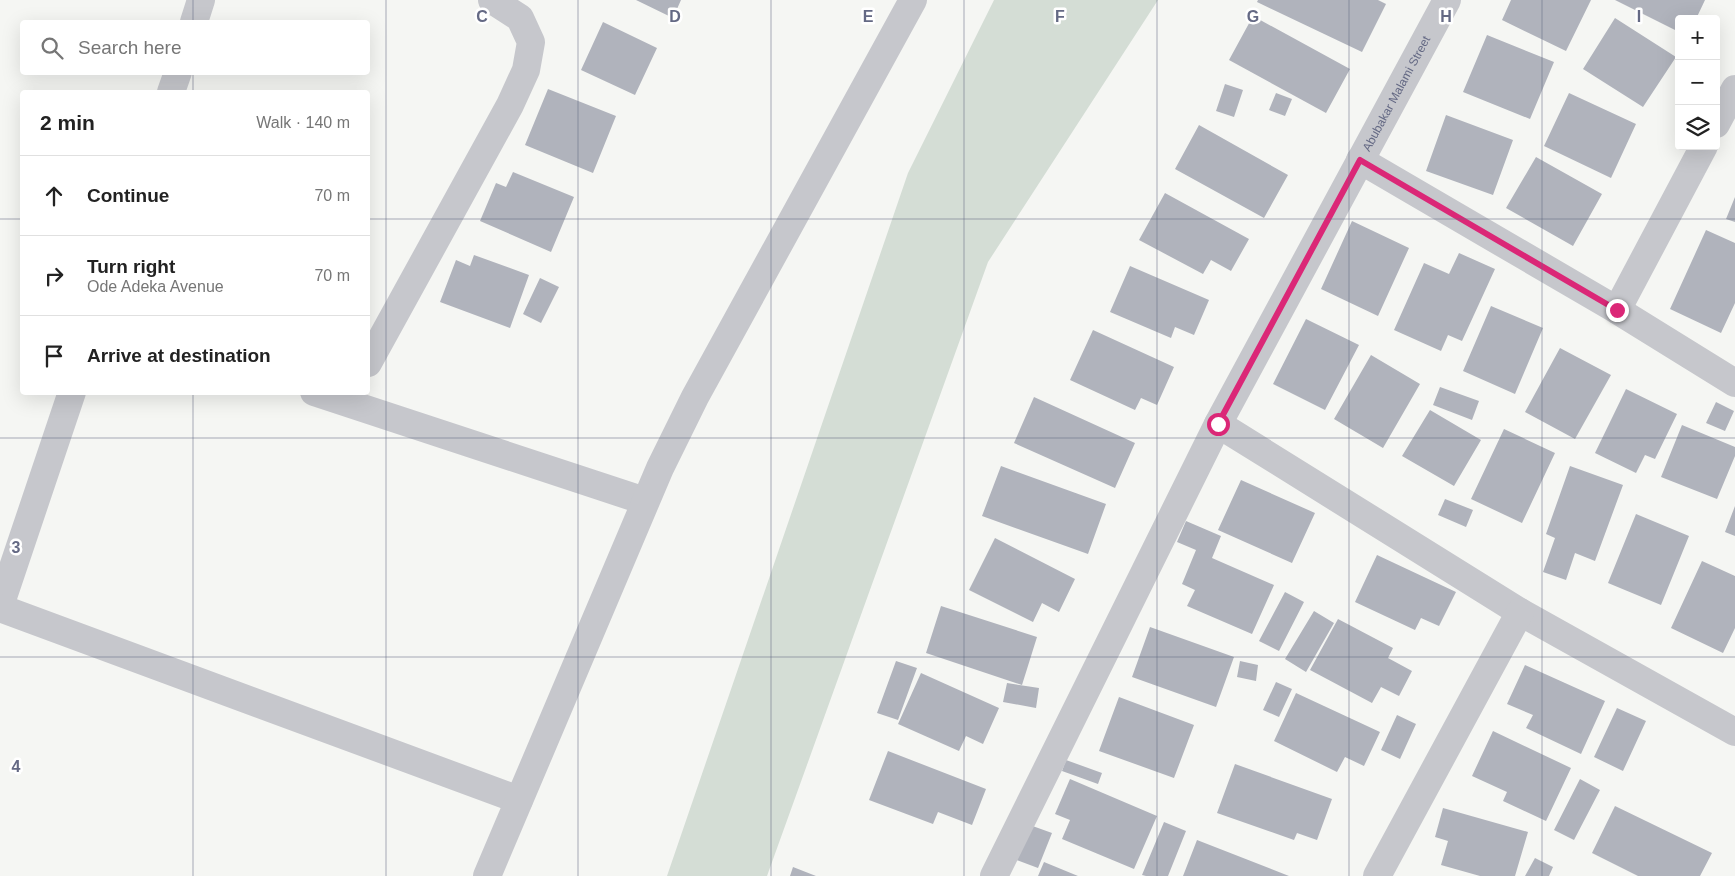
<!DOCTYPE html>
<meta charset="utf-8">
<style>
body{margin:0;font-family:Helvetica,sans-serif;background:#f2f2f2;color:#222}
.controls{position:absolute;right:15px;top:15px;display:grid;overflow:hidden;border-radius:5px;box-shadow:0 5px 20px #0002}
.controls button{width:45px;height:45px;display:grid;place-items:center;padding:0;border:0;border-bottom:1px solid #e0e0e0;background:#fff;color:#222;font:25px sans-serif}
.stop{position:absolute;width:15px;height:15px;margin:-11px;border:4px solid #db2777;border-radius:50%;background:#fff}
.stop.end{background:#db2777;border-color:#fff;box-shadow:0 1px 5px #0008}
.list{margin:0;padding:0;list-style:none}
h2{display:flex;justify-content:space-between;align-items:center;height:65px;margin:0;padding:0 20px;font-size:21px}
h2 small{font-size:16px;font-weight:400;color:#767676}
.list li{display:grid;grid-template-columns:32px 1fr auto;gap:15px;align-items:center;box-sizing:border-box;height:80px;padding:0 20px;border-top:1px solid #e0e0e0}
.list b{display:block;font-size:19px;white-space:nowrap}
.list p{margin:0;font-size:16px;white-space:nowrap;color:#767676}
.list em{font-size:16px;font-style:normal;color:#767676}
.icon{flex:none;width:28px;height:28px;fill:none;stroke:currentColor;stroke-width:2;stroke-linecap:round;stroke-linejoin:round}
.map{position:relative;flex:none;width:1735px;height:876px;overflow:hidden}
.search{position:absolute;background:#fff;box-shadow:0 5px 20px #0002;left:20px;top:20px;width:350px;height:55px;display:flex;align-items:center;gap:12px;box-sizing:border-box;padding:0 18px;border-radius:5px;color:#767676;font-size:19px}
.panel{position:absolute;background:#fff;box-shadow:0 5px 20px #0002;left:20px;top:90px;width:350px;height:305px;border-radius:5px}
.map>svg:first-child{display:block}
.green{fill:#d4ddd5}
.building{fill:#b0b3bc}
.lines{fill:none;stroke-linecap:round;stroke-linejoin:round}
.minor{stroke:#c6c7cc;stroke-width:28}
.route{stroke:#db2777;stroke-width:6}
.grid{fill:none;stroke:#646984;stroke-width:1;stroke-opacity:0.55}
.labels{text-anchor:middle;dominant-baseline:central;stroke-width:5;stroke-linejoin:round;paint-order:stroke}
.street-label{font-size:12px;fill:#646984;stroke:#fff}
.grid-label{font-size:16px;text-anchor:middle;font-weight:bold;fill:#646984;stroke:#fff;stroke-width:5;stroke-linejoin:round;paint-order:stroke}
</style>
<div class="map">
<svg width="1735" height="876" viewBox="0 0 1735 876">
<rect width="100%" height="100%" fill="#f5f6f3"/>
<path class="green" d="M994,0H1158L988,262L767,876H667L908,173Z"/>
<path class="building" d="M636,0H681L673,18Z
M1258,0H1378L1386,4L1362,52L1257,2Z
M1511,0H1591L1566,51L1502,20Z
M1615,0H1705L1696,19H1679V32Z
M1253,16L1350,69L1326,113L1229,60Z
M1615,18L1676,57L1643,107L1583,69Z
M603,22L657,48L635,95L581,70Z
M1487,35L1554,62L1530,119L1463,92Z
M1225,84L1243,90L1234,117L1216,111Z
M548,89L616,116L593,173L525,145Z
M1276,93L1292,99L1285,116L1269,110Z
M1569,93L1636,124L1611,178L1544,146Z
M1446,115L1513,140L1493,195L1426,171Z
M1199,125L1288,175L1264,218L1175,169Z
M1536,157L1602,194L1573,246L1506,208Z
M513,172L574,197L551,252L480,221L496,183L506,187Z
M1165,193L1249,239L1231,271L1211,260L1203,274L1139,240Z
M1735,197V222L1726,219Z
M1352,221L1409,248L1378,316L1321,289Z
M1706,230L1735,243V303L1721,333L1670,309Z
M1459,253L1495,269L1462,341L1448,335L1441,351L1394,330L1424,263L1449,274Z
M474,255L529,275L510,328L440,302L456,260L470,266Z
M1130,266L1209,300L1194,335L1175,327L1171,338L1110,312Z
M540,278L559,287L541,323L523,314Z
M1491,306L1543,328L1515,394L1463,371Z
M1306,319L1359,345L1325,410L1273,384Z
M1093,330L1174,367L1157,405L1141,398L1135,410L1070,380Z
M1560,348L1611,375L1575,439L1525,412Z
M1371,355L1420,384L1383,448L1334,419Z
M1440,387L1479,401L1472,420L1433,405Z
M1626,389L1677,414L1655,459L1645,455L1636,473L1595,453Z
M1034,397L1135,443L1115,488L1014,443Z
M1716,402L1734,411L1725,431L1706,423Z
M1430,410L1481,440L1454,486L1402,456Z
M1682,425L1735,447V456L1717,499L1661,477Z
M1504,429L1555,453L1522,523L1471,499Z
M1001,466L1106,504L1088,554L982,516Z
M1570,466L1623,485L1595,561L1575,553L1566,580L1543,572L1555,538L1546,534Z
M1241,480L1315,513L1292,563L1218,530Z
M1445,499L1473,510L1466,527L1438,515Z
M1735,506V536L1725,532Z
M1636,514L1689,536L1661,605L1608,583Z
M1186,521L1221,536L1212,558L1274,585L1252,634L1187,606L1195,590L1182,584L1196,550L1177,542Z
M995,538L1075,579L1059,612L1042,603L1033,622L969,590Z
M1377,555L1456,592L1439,626L1421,618L1415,630L1355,602Z
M1702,561L1735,576V628L1723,653L1671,628Z
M1285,592L1304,602L1279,651L1259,641Z
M941,606L1037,637L1022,685L926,653Z
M1314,611L1334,623L1306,672L1285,659Z
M1338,619L1393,648L1388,658L1412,671L1399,696L1381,687L1372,703L1310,670Z
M1150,627L1234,657L1216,707L1132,677Z
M896,661L917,668L898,720L877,713Z
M1240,661L1258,665L1256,681L1237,677Z
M1525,665L1605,701L1581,754L1526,728L1533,715L1507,704Z
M921,673L999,708L983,744L966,736L959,751L898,724Z
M1276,682L1292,689L1279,717L1263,710Z
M1007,683L1039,688L1036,708L1003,702Z
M1296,693L1380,732L1364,766L1345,757L1337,772L1274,741Z
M1119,697L1194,725L1174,778L1099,751Z
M1617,708L1646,721L1623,771L1594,757Z
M1397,715L1416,724L1400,759L1381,750Z
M1493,731L1571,768L1546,821L1503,801L1507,792L1472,776Z
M888,751L986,789L972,825L938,812L933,824L869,800Z
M1066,760L1102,773L1098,784L1062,771Z
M1235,764L1332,799L1317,840L1297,833L1294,840L1217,813Z
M1070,779L1157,816L1134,869L1062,839L1070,820L1055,814Z
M1580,779L1600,790L1574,840L1554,830Z
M1615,806L1712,853L1700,876H1638L1592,853Z
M1443,808L1528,832L1515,876H1480L1441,865L1448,841L1435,837Z
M1164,822L1186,831L1168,876H1146L1142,875Z
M1027,824L1052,833L1038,868L1014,859Z
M1197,840L1289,876H1183Z
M1535,858L1553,867L1549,876H1525Z
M1044,862L1078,876H1038Z
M793,867L816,876H790Z"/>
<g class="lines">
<g class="minor">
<path d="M194,22L201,0"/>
<path d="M171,92L178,72"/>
<path d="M1716,124L1735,89"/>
<path d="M1360,160L1617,310L1735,383"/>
<path d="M1617,310L1704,146"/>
<path d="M368,363L510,105L526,70L531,42L520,18L492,0"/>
<path d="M314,392L645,501"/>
<path d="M1218,424L1520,612L1735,732"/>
<path d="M0,606L72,392"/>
<path d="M0,608L519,800"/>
<path d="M487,876L660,468L695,397L913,0"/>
<path id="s1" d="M994,876L1218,424L1447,0"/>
<path d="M1377,876L1520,612"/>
</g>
</g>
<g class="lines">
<path class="route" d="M1218,424L1360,160L1617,310"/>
</g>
<path class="grid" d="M193,0V22M386,0V876M578,0V876M771,0V876M964,0V876M1157,0V876M1349,0V876M1542,0V876M193,72V92M0,219H22M368,219H1735M193,392V876M0,438H1735M0,657H1735"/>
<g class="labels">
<g class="street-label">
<text stroke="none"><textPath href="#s1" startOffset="880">Abubakar Malami Street</textPath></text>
</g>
</g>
<g class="grid-label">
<text x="482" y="22">C</text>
<text x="675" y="22">D</text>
<text x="868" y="22">E</text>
<text x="1060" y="22">F</text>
<text x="1253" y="22">G</text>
<text x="1446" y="22">H</text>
<text x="1639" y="22">I</text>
<text x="16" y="553">3</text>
<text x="16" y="772">4</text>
</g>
</svg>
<div class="controls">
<button>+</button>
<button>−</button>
<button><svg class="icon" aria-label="layers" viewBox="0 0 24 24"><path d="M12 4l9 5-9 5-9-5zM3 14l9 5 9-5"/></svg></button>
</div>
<div class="stop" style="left:1218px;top:424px"></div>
<div class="stop end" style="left:1617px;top:310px"></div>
<div class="search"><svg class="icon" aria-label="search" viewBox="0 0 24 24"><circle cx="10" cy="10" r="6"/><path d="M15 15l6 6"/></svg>Search here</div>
<section class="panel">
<h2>2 min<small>Walk · 140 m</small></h2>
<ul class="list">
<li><svg class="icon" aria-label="ahead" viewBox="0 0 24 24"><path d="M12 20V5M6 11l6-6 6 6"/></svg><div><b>Continue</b></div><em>70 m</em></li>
<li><svg class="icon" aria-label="right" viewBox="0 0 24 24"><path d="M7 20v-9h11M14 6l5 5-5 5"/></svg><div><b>Turn right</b><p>Ode Adeka Avenue</p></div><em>70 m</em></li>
<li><svg class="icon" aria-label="arrive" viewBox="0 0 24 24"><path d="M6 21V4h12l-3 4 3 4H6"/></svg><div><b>Arrive at destination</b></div></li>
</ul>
</section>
</div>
